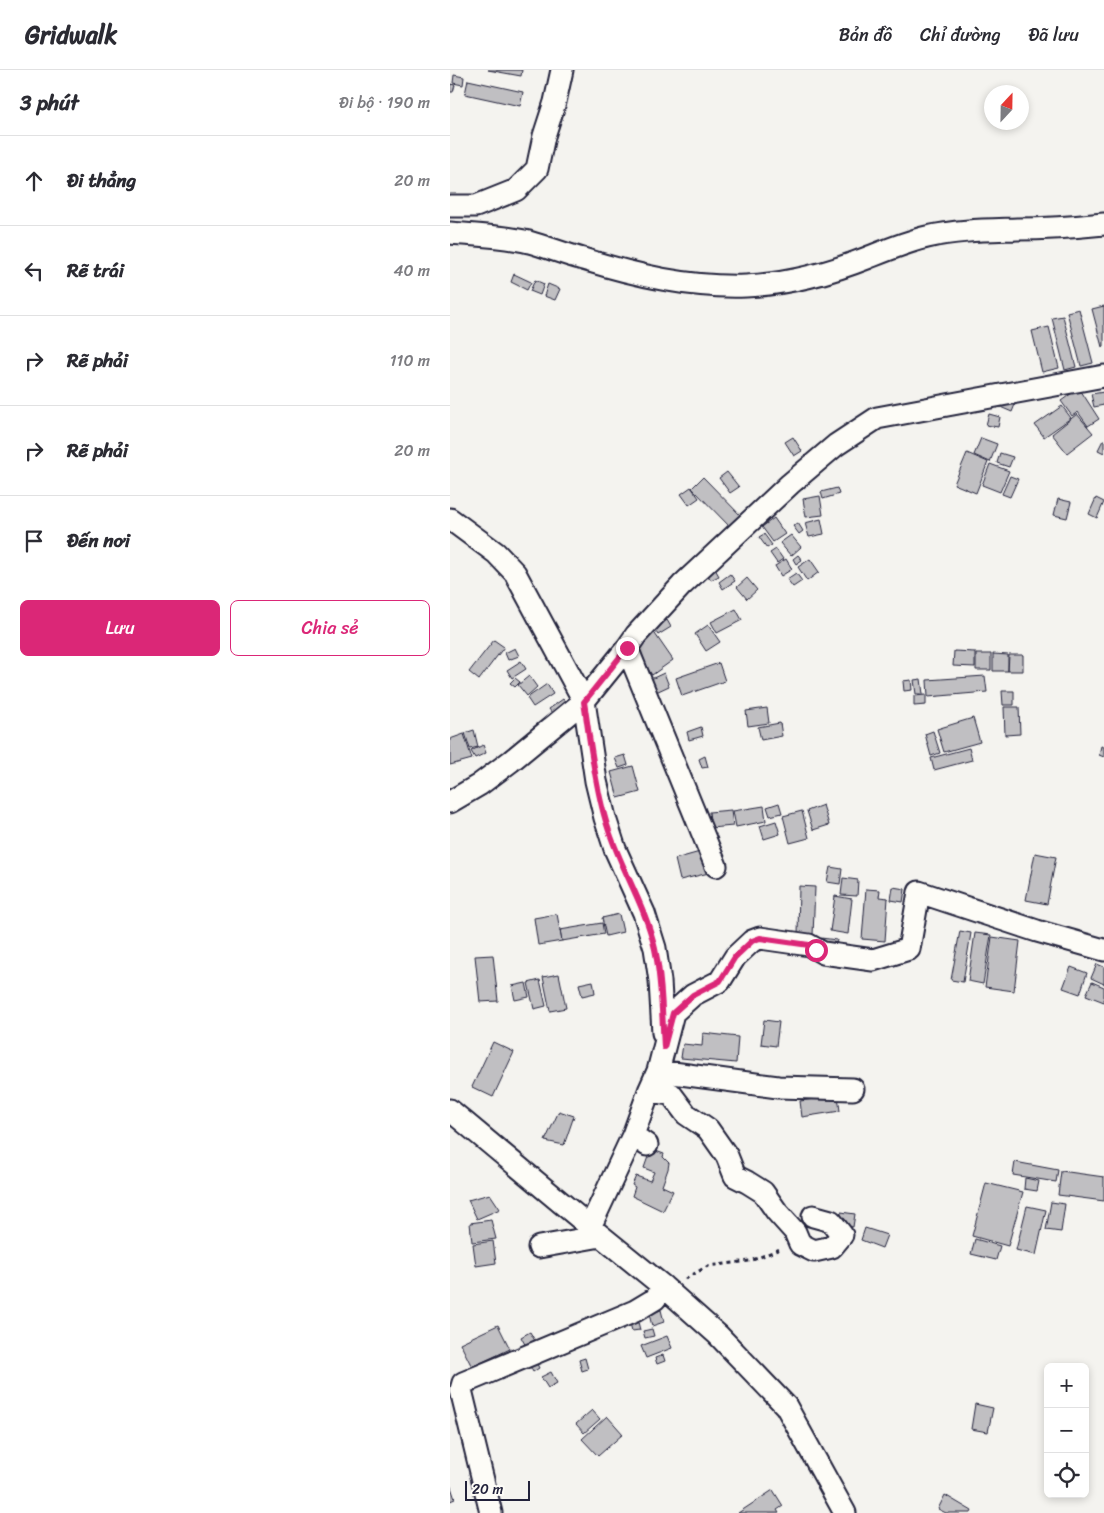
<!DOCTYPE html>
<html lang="vi">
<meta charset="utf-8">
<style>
body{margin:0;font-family:Sriracha,sans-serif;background:#f2f2f3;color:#2b2b33}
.controls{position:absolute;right:15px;bottom:15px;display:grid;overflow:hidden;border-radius:8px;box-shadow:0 2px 8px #0003}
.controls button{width:45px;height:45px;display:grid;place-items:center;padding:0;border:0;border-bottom:1px solid #e1e1e2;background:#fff;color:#2b2b33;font:25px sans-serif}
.compass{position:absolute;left:534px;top:15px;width:45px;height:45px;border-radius:50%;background:#fff;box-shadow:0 2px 8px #0003;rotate:22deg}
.scale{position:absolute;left:15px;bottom:12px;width:65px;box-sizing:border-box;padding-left:5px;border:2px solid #22223b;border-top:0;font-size:14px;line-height:18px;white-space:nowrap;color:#22223b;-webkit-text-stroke:4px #fdfcf7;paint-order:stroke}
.stop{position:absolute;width:15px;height:15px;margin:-11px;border:4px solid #db2777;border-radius:50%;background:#fff}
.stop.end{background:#db2777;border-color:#fff;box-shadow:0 1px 5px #0008}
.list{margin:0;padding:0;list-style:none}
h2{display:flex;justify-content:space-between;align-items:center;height:65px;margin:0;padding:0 20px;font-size:21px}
h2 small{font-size:16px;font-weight:400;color:#7c7c81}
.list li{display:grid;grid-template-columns:32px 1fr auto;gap:15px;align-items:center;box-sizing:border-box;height:90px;padding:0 20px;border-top:1px solid #e1e1e2}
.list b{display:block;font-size:19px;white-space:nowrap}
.list em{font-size:16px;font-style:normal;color:#7c7c81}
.actions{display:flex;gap:10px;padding:15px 20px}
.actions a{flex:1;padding:11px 0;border:1px solid #db2777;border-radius:8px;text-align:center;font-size:18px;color:#db2777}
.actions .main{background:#db2777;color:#fff}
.icon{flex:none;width:28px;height:28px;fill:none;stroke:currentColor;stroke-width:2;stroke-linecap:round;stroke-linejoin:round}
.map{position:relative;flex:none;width:654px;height:1443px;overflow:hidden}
header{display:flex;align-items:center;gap:30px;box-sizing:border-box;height:70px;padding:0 25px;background:#fff;border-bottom:1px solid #e1e1e2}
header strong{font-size:24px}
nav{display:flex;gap:28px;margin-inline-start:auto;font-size:18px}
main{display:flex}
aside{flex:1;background:#fff}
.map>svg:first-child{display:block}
.building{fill:#c0bfc2;stroke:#22223b}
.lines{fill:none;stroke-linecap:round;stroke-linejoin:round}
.minor-casing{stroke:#22223b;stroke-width:25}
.path{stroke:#22223b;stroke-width:3;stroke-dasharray:4 4;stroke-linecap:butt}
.minor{stroke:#fdfcf7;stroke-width:21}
.route{stroke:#db2777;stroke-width:6}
</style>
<header>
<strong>Gridwalk</strong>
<nav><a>Bản đồ</a><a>Chỉ đường</a><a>Đã lưu</a></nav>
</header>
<main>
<aside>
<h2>3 phút<small>Đi bộ · 190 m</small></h2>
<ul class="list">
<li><svg class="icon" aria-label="ahead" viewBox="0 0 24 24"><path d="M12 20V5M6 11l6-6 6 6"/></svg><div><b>Đi thẳng</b></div><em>20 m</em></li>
<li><svg class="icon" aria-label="left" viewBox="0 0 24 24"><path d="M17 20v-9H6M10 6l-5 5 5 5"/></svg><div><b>Rẽ trái</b></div><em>40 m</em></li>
<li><svg class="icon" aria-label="right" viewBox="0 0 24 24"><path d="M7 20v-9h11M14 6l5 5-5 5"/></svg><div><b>Rẽ phải</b></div><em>110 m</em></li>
<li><svg class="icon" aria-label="right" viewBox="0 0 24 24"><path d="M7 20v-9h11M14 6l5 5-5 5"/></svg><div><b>Rẽ phải</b></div><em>20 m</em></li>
<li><svg class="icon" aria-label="arrive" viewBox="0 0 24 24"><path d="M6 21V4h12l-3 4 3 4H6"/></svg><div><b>Đến nơi</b></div></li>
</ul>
<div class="actions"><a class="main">Lưu</a><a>Chia sẻ</a></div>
</aside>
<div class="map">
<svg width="654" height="1443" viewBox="0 0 654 1443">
<rect width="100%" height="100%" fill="#f4f3ef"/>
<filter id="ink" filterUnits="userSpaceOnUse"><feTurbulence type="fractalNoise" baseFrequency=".02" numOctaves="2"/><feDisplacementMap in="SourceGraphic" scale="10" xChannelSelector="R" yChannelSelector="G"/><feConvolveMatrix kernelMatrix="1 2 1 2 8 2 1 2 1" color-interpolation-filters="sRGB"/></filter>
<g filter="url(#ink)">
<path class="building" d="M38,0H72L71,6Z
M4,5L14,7L13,15L3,13Z
M18,10L73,22L70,36L15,24Z
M0,14L5,15L3,22H0Z
M64,204L81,212L77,220L61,212Z
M85,210L94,214L90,225L80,221Z
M98,214L110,219L105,230L94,226Z
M654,236V276L652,277L642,239Z
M629,239L643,293L631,296L617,242Z
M613,246L626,297L615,300L602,248Z
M599,257L609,298L592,302L582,261Z
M629,318L649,349L638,356L628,342L622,346L611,331Z
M654,322V335L644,337L641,324Z
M566,332L562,342L548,336Z
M612,336L621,348L594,367L585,355Z
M539,344L550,347L548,357L536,355Z
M627,344L643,363L617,383L602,364Z
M343,367L352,381L344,386L335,372Z
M531,368L547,374L540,392L524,385Z
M653,370H654V383L648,380Z
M517,383L538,392L526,423L504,414Z
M550,383L563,387L559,397L547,393Z
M540,394L559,401L550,422L532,415Z
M277,402L289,417L280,423L269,408Z
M560,406L568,409L560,427L552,424Z
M253,407L294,449L283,460L242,418Z
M241,417L249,428L239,435L231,424Z
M387,418L389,424L373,429L371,422Z
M370,426L373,445L356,447L353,429Z
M646,428L654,432L647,448L639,444Z
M608,429L621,432L617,448L604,445Z
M324,448L335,464L323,472L312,457Z
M371,449L374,464L359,467L355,453Z
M348,453L353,461L349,464L343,456Z
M314,464L322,475L317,478L309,467Z
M341,465L351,477L341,486L330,473Z
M326,479L333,489L327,493L320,483Z
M348,485L352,490L346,494L343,489Z
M336,489L342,499L331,506L325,496Z
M360,489L369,502L357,511L348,497Z
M265,499L269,506L261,510L257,504Z
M346,503L352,511L343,517L337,509Z
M280,504L285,511L273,519L269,512Z
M297,508L307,520L297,529L287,517Z
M286,539L292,550L267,563L261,552Z
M217,550L221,557L208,565L204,559Z
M258,555L270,572L256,581L245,564Z
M203,561L223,590L202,605L182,576Z
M44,570L54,577L29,610L19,602Z
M65,578L69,586L58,590L55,583Z
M504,581L525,582V597L503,596Z
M526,584H541V600H526Z
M543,584L558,585V601H543Z
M559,585H573V601H558Z
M71,591L76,599L62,608L57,600Z
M269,593L275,611L232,626L226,608Z
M214,603L219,616L206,622L201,609Z
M79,606L87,617L77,626L68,615Z
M535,606L537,622L478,627L477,610Z
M65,608L70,612L65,617L60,613Z
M471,609L473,624H466L464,610Z
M461,610L462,620L454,621L453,611Z
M97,614L103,624L83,637L77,628Z
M552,621H564V635H553Z
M476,625V635L464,636V626Z
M113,629L121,640L107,650L99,639Z
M554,637H569L570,664L555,665Z
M317,638L319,653L298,656L296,641Z
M523,648L530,672L494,682L487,659Z
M330,653L332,666L311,670L308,657Z
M251,657L253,666L239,670L237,662Z
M24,660L28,677L20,679L15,663Z
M483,661L490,683L481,686L475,664Z
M14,664L22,689L0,695V669Z
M33,675L36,683L25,688L21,681Z
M651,676L654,677V687L649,685Z
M519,678L522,690L484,700L481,688Z
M175,685L178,695L169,698L165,688Z
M255,686L258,697L252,698L249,689Z
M183,696L190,722L168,728L161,702Z
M329,733L332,743L320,746L317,737Z
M373,735L379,755L363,760L357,741Z
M314,736L316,751L286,757L283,741Z
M281,740L283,756L261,758L259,742Z
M352,741L359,768L340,773L333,746Z
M326,751L330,764L314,769L310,756Z
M257,780L263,802L230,810L225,789Z
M585,783L606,787L597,834L576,830Z
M380,797L392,799L390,814L377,812Z
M393,808L408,810L407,826L391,825Z
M349,816L365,817L363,865H348Z
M443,817L455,819L453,832L441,830Z
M416,819L430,820L429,827L438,828L435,871L412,869Z
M385,826L402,829L398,864L380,861Z
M107,844L112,871L88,875L84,848Z
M169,844L173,862L156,866L152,848Z
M152,853L154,864L112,871L110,860Z
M510,861L521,863L513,912L501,910Z
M525,863L541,865L533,914L518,911Z
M542,867L570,871L564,921L535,917Z
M371,868L387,870L385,881L370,879Z
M43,885L48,931L30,932L25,886Z
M647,894L654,897V914L641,908Z
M621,897L637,903L630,924L613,918Z
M109,904L116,938L100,941L93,907Z
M90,910L96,936L84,939L78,913Z
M143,911L145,923L132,926L129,914Z
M642,912L654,917V932L636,925Z
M76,913L79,927L65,930L62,916Z
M314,950L329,952L326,976L311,974Z
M253,963L288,967L286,993L231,988L233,974L252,976Z
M43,972L64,982L43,1027L22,1017Z
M388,1026L390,1041L352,1047L350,1031Z
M109,1041L124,1046L114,1075L95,1071Z
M203,1080L214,1084L213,1087L219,1093L218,1099L212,1116L223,1121L213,1141L182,1126L185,1117L182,1115L186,1106L200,1111L204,1102L194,1098L200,1081Z
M565,1092L608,1100L606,1112L563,1105Z
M611,1101L654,1107V1131L608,1125Z
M575,1108L589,1111L587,1121L574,1119Z
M536,1113L573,1122L558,1176L522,1166Z
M40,1124L50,1139L27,1149L18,1130Z
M601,1132L615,1134L611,1162L596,1160Z
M577,1136L596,1140L586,1185L566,1180Z
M391,1142L405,1144L403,1157L390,1155Z
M41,1150L46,1169L22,1172L20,1153Z
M415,1158L437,1165L432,1178L411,1170Z
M525,1169L550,1176L546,1190L521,1184Z
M43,1171L46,1193L26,1196L23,1174Z
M211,1240L214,1252L202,1256L199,1244Z
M188,1252L190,1260L182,1261L180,1253Z
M48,1255L60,1279L22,1297L10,1273Z
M202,1259L204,1266L195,1268L193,1261Z
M80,1262L88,1276L79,1282L71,1267Z
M217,1266L222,1278L196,1288L191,1276Z
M213,1285L215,1291L207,1294L205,1288Z
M83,1286L89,1298L83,1302L76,1289Z
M135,1288L138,1299L132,1301L129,1290Z
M101,1302L107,1313L98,1318L91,1307Z
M525,1334L543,1338L538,1362L521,1359Z
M142,1340L150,1349L134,1363L126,1354Z
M157,1346L173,1364L148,1386L132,1369Z
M0,1414L5,1429L0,1431Z
M323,1420L333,1436L327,1440L329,1443H288Z
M495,1425L522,1441L521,1443H496L488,1439Z"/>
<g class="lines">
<g class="minor-casing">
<path id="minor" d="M0,136H26L66,120L87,99L94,66L105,32L112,0
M0,163C26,165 53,166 79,172C97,177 114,184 133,189C185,205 240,218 296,216C337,214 379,203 417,188C437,180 456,172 477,167C507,160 537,160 567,159C596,159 625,157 654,154
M0,449L46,483L65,503L134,631L146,711L155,748L165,779L194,843L205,878L210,911L213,963
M177,578L266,796
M0,732L29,715L61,691L134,631L177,578L186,565L232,515L340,414L386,375L427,348L654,306
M208,1001L199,1021L221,1024L236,1044L258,1059L277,1086L285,1106L297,1112L313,1122L327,1142L345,1162L350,1174L364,1181L382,1177L392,1165L381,1151L363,1146
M403,1019L328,1017L208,1001L223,943L243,925L270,911L285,887L302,871L310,868L359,875L373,883L423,890L459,879L469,822L587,861L654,880
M0,1040L151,1166
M197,1075L183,1065L199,1021
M140,1157L183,1065
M89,1177L151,1166L214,1217L268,1265L336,1336L395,1443
M41,1443L11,1320L13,1313L185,1241L205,1229L214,1217"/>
</g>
<path class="path" d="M235,1209L258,1196L300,1191L330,1179"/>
<use href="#minor" class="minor"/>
</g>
</g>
<g class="lines" filter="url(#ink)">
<path class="route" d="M177,578L134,632C140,670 144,710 155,748C167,793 195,833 205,879C212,911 212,945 214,977L223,943L243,925L270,911L285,887L302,871L310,868L359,875L366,880"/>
</g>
</svg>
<div class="controls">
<button>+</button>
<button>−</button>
<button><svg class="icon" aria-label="locate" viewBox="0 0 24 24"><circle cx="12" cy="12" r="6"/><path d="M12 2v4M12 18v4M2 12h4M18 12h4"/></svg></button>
</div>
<svg class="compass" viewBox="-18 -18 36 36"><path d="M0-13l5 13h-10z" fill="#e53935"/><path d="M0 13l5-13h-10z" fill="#7c7c81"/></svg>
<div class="scale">20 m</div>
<div class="stop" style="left:366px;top:880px"></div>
<div class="stop end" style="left:177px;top:578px"></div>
</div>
</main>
